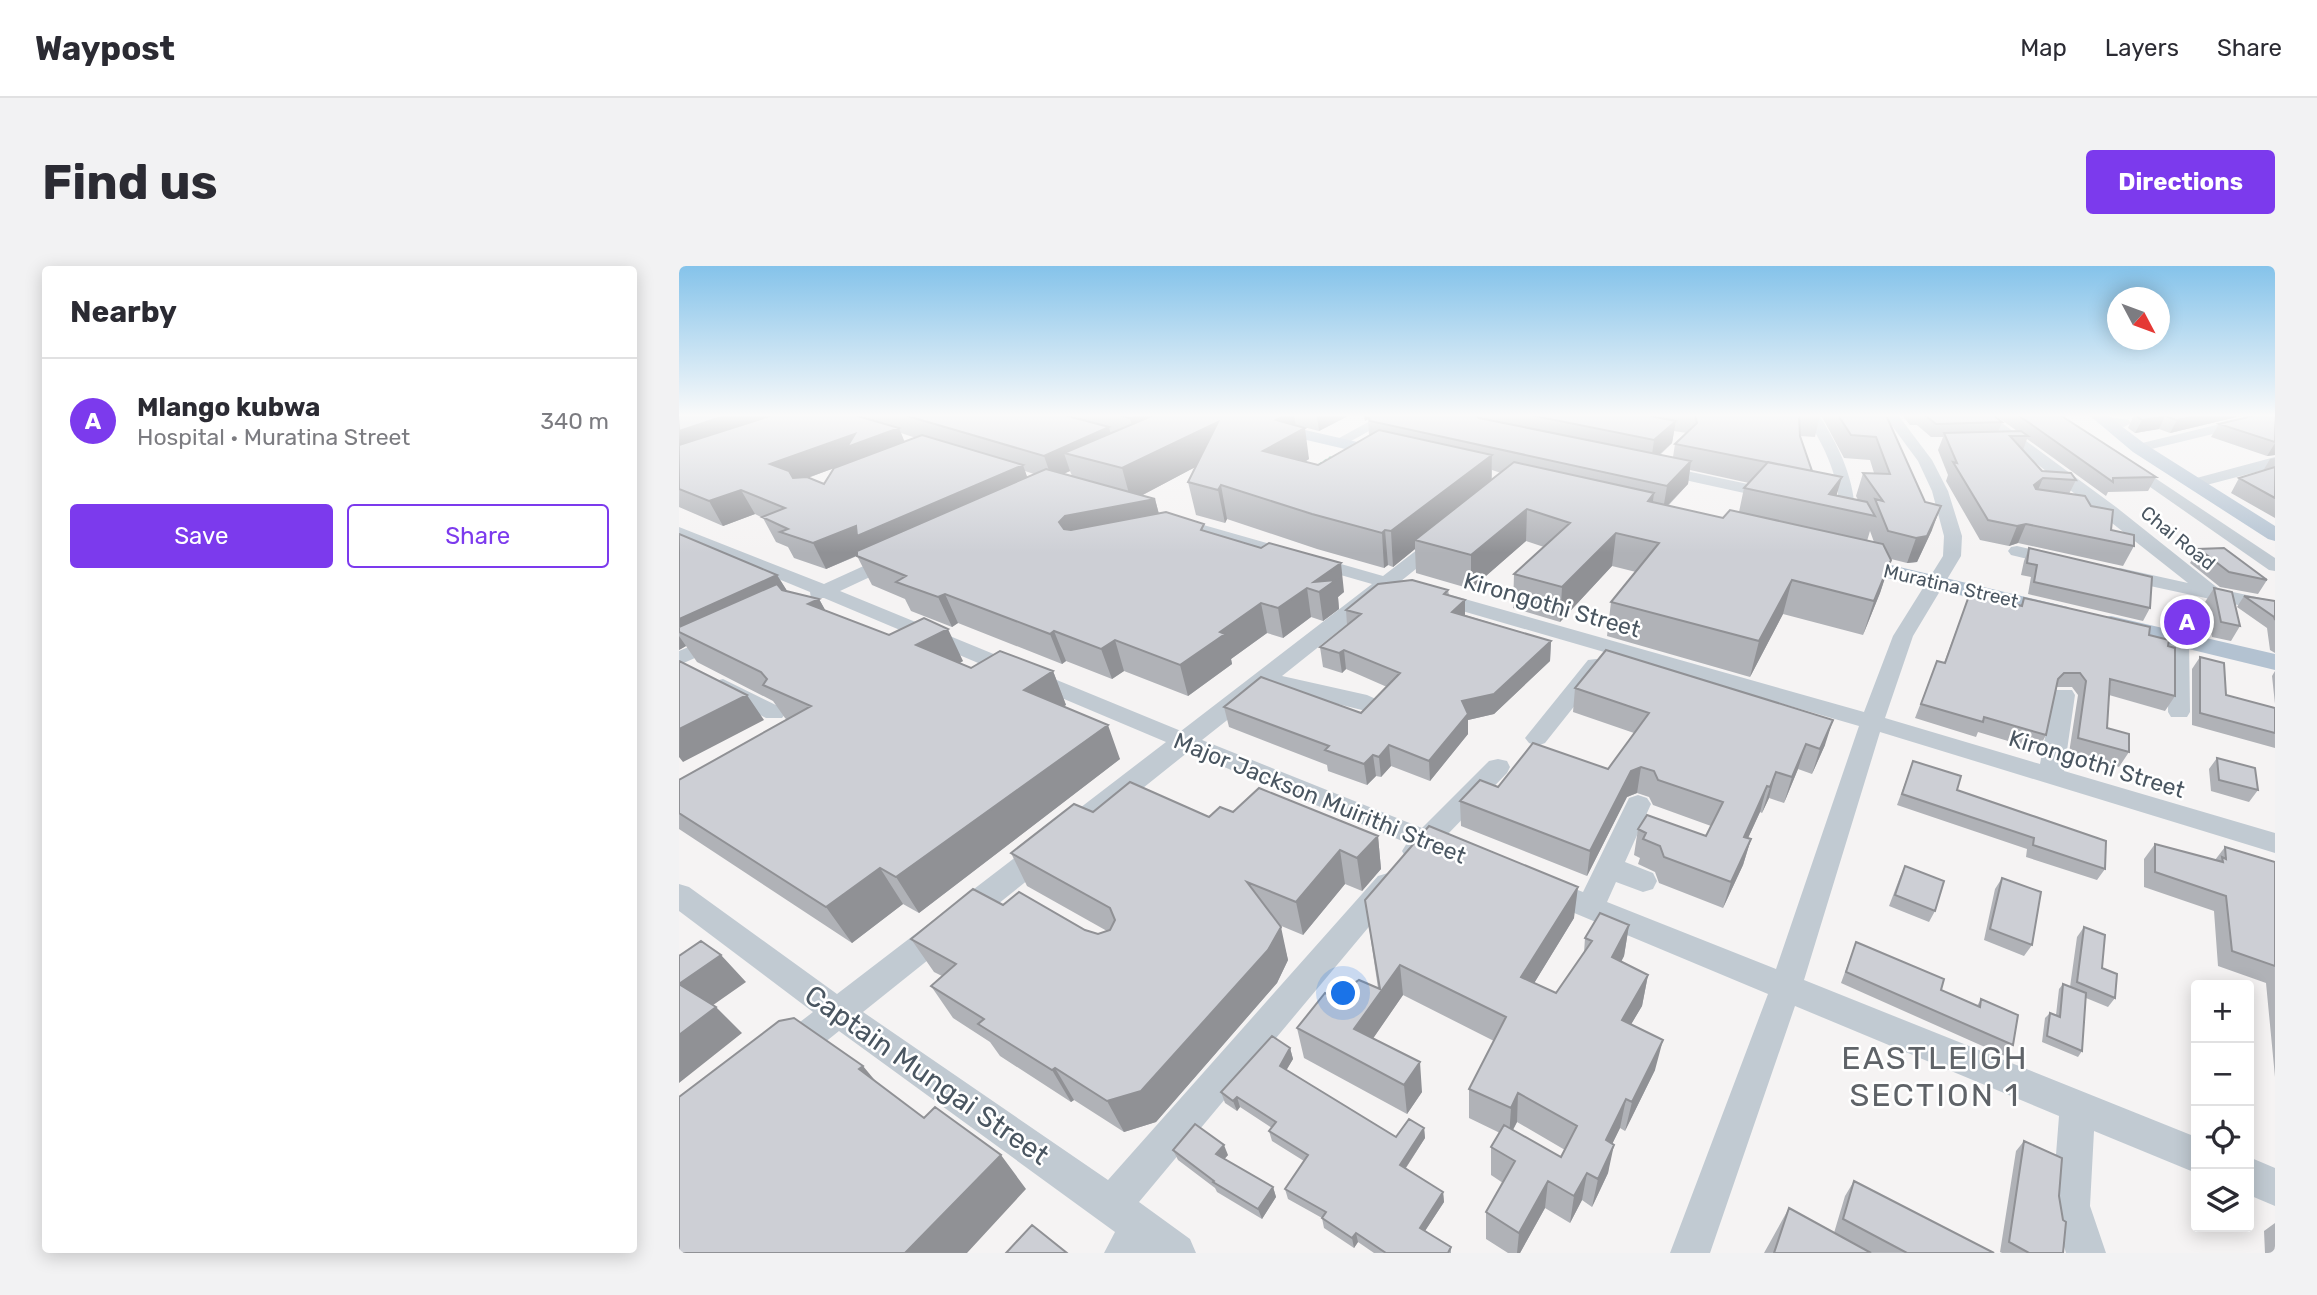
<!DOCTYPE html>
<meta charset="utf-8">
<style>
body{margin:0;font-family:Rubik,sans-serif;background:#f2f2f3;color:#2b2b33}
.controls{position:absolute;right:21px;bottom:21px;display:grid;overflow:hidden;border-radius:7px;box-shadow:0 4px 18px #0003}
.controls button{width:63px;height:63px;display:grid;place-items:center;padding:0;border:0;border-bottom:2px solid #e1e1e2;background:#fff;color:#2b2b33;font:35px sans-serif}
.compass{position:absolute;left:1428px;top:21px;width:63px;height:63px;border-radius:50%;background:#fff;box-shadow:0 4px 18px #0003;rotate:131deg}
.you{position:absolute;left:665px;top:728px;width:24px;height:24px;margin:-18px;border:5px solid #fff;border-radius:50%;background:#1a73e8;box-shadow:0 0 0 10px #1a73e833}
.badge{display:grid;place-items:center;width:46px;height:46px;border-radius:50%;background:#7c3aed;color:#fff;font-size:23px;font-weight:700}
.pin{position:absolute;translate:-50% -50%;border:4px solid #fff;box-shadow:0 2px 7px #0006}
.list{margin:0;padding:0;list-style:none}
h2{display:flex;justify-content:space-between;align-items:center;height:91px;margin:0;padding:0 28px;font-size:30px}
h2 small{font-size:23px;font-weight:400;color:#7c7c81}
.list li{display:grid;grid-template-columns:46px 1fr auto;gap:21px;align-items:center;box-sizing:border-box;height:126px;padding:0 28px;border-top:2px solid #e1e1e2}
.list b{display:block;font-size:26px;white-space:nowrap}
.list p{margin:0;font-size:23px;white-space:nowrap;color:#7c7c81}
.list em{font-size:23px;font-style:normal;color:#7c7c81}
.actions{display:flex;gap:14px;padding:21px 28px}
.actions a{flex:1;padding:16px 0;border:2px solid #7c3aed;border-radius:7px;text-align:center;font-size:24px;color:#7c3aed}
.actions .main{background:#7c3aed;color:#fff}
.icon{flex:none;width:38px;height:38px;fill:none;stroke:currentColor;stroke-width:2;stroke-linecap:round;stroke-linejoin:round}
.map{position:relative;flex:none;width:1596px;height:987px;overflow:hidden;border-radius:7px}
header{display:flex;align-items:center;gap:42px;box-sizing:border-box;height:98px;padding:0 35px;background:#fff;border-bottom:2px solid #e1e1e2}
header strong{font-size:33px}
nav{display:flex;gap:38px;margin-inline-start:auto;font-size:24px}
.intro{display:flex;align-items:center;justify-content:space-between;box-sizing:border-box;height:168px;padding:0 42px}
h1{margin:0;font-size:49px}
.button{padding:18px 32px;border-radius:7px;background:#7c3aed;color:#fff;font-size:24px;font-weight:700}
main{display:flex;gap:42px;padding:0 42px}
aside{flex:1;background:#fff;border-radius:7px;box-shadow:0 4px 18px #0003}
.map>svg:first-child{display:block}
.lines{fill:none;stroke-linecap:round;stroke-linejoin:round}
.path{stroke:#7ad0a6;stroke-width:2.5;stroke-dasharray:3.5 2.5;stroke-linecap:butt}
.minor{fill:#c1cad2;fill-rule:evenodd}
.major{fill:#b3c2d1;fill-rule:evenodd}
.wall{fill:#b0b2b7;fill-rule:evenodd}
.shaded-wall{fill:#909195}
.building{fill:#cdcfd5;stroke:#909195;stroke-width:2}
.labels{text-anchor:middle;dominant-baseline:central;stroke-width:5;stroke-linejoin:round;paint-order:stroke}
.far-street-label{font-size:19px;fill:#4a5661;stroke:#fff}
.street-label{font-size:23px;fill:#4a5661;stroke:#fff}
.near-street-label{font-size:28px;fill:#4a5661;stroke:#fff}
.near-quarter-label{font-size:32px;letter-spacing:2px;fill:#5f6368;stroke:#fff}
</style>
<header>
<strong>Waypost</strong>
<nav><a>Map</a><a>Layers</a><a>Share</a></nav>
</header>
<div class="intro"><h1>Find us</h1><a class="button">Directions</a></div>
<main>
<aside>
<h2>Nearby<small></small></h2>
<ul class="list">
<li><span class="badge">A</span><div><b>Mlango kubwa</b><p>Hospital · Muratina Street</p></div><em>340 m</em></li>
</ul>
<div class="actions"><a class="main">Save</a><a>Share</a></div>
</aside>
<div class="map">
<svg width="1596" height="987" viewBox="0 0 1596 987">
<rect width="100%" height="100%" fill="#f5f3f3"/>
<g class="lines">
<path class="path" d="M635,202L652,191"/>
<path class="minor" d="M702,149H719L663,180H653L651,177Z
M1126,149H1140C1159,179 1174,209 1176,245L1174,249L1150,247L1142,242L1150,237L1160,239C1159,206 1143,177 1126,149Z
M1205,149H1219L1253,194L1269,225L1283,270L1282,290L1234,370L1206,452L1361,498L1374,429L1377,424H1393L1396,429L1385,505L1596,567V587L1201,466L1125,714L1517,871V907L1415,865L1411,940L1427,987H1387L1373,940L1380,850L1116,740L1031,987H991L1089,728L857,631L853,623L857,615L867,612L904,626L950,532L959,529L968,532L972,538L946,596L974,607L978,615L974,623L964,626L937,616L928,636L1097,703L1180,460L711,324L603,410L688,429L699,434L702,439L699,444L691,446L590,421L523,474L743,562L810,495L819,493L828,495L831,501L828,507L766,571L781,577L785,584L781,591L771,594L751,587C744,595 737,595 727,592L723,585L728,577L509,486L184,746L429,914L699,610L709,607L719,610L723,618L719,626L460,936L511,973L517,987H425L436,966L160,765L119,798L107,802L95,798L90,787L95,776L134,746L0,645V618L10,621L158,728L487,476L145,332H132L131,326L0,272V261L145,318L211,288H223L226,292L223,296L161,325L502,465L693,318L487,259L485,255L487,251L493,250L704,310L756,270H768L771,274L768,278L722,315L1185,446L1214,370L1264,290L1265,270L1253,225L1239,195Z
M1296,149H1312L1437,241L1540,323L1596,335V347L1434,312L1432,308L1434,304L1441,302L1509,317Z
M1424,150L1450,154L1452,157L1445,161L1419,157L1417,154Z
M1570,151L1577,155L1575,158L1460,186L1453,182L1455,179Z
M1596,191V201L1516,222L1508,217L1510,214Z
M1446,192L1596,292V305L1590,304L1441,200L1438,197L1441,194Z
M979,199L1097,224L1105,229L1097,234L974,207L971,204Z
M1338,280L1384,291L1387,295L1378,300L1332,289L1329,285L1332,281Z
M43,367L50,369L53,373L50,377L0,399V385Z
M1500,367L1507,369L1510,373L1511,446L1508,451H1492L1489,446L1490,373L1493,369Z
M917,393L925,394L928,399L866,477L858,480L850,477L846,472L850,467L909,394Z
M44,413L103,442L107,447L103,452H87L36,425L33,420L36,415Z
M1570,891L1596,902V940L1570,929Z"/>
<path class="major" d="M531,149H561L709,183L718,188L709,193L533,152Z
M1410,149H1428L1466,178L1596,260V275L1589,273L1454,186Z
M1170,289L1389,341L1393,346L1389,351L1381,353L1162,301L1159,296L1162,291Z
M1432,350L1596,388V404L1423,362L1420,357L1423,352Z"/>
</g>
<path class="wall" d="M0,149H671L640,165L617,159L630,193L626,196L639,199L690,169L689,153L686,155L684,149H795L799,151V149H1141L1136,171L1121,170L1133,205L1158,229L1179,234L1177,230L1184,207H1195L1191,194L1165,192L1142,149H1207L1253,264L1238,296L1228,297L1212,293L1201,327L1184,369L1104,348L1071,411L928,370L932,336L957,306L933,300L881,356L834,342L835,308L865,281L847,275L792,323L737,307L736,283L714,301L709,299L705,302L638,283L548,253L546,257L517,249L509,216L516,201L462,230L476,233L480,248L527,265L665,326L659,331L660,343L644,355L632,351L604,372L588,367L552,393L553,398L509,430L445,405L433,413L387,395L383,398L279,357L273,361L232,345L226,333L193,319L178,290L147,303L115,292L109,281L97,276L84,252L76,248L44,260L0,241ZM995,165L1008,167L996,178L994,191L981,189L993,177ZM222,167L237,172L225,176ZM155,202L145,218L129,212ZM813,204L822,207L813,214ZM1011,204L1070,217L1065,222L1060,246L1044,252L989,240L1009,218ZM346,205L355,208L348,211ZM391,205L393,210L384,208ZM1191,265L1195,276L1188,275Z
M1223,149H1314L1323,156L1319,166L1338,165L1316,149H1381L1477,211L1469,225L1429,226L1427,230L1348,173L1344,184L1363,205L1397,214L1390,228L1412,240L1432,264L1455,280L1444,300L1339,277L1330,280L1301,274L1267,215L1269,209L1259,184L1264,171H1252L1238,159H1231Z
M1455,149H1566L1491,167L1480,163L1456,167L1449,162Z
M1596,149V189L1588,190L1532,171L1540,158Z
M1596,192V252L1552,227L1560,212L1584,205L1591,193Z
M0,268L98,309L108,325L140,333L146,344L210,369L284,395L281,397L292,402L374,405L387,439L384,440L441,493L240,647L224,638L173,677L0,563V514L108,454L106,452L94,435L18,396L7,380L0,384Z
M1350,282L1471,342L1464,355L1349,328L1352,311L1342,309L1345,295Z
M1520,283L1588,314L1579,328L1541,321L1511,297Z
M1535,322L1561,360L1552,375L1533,371L1526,336Z
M769,324L770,329L786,334V349L872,375L871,395L815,448L789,454V468L751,515L712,500L702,511L697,510L688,519L649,505L648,499L550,461L545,441L682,447L708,421L667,403L663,407L644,401L641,381L668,359L667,344Z
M1291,327L1342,339L1345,332L1470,369L1489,380L1496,430L1486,445L1430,429L1428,462L1450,486L1440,501L1390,487L1399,429L1393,421H1378L1367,469L1359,484L1299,466L1297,471L1236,452L1258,395L1265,397Z
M1565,330L1596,335V387L1591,384L1588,362L1558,341Z
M1521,391L1547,429L1596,442V482L1513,459V403Z
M1596,405V438L1593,410Z
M896,422L1146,479L1133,508L1119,503L1105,537L1090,532L1083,547L1081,546L1069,572L1072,573L1064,599L1044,642L980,617L976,606L959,598L961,592L955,589L959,563L1027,570L1032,560L974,539L970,531L958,527L948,531L908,610L782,560L781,535L819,521L929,503L955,467L894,446Z
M1538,492L1579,524L1570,536L1532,525L1530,503Z
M1234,495L1278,524L1426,603L1418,614L1347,591L1348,583L1218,539Z
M414,546L530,551L554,546L699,570L702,603L683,625L666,618L624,669L600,659L609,694L598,717L477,856L445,866L395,834L392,836L321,790L311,776L274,752L252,720L263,710L255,706L232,673L324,639L419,668L428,665L348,620L332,587Z
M1476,578L1536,594L1546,581L1596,596V811L1587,717L1539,700L1535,645L1465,621V593Z
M1226,600L1256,645L1250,656L1210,640L1221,611Z
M1323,612L1353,679L1345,690L1305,674L1316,623Z
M686,634L895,652L855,717L877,727L905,687L906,672L950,659L945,690L942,696L969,709L963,740L952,758L976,804L946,865L941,862L933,878L929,907L913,941L903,934L891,957L866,942L841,987H829L807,973V946L824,917L812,909V881L821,867L790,852V823L815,775L724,729L694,772L743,826L728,848L625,792L618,762L655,731L699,722ZM838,856L886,884L882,891L834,864Z
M1405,661L1436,732L1429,741L1407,732L1403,785L1399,791L1363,776L1366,752L1371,747L1377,749L1380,723L1384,718L1391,721L1398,671Z
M1177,676L1262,724L1298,740L1302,733L1334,779L1326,790L1162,717Z
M611,782L614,793L607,804L717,871L745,862L746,872L727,902L764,926L765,936L746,965L772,981V987H695L679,976L675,982L645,962L643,952L609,933L606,923L625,895L593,875L590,865L593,862L561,841L558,845L546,837L542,826Z
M1345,875L1380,930L1384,987H1323L1321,986L1337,885Z
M494,884L549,889L545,893L594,921L597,931L583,953L538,926L536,922L499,894Z
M1175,915L1315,987H1085L1110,942L1155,967L1166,930Z
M1596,957V987H1586L1585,965Z"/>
<path class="shaded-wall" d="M48,149H122L0,192V165Z
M459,149H478L457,174L451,152Z
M607,149H615L618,167L626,162L630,193L589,217L584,185L597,154Z
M638,149H671L640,165Z
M685,149H688L689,153L686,155Z
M1519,149H1566L1491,167L1498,154Z
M1486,150L1480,163L1456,167L1463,154Z
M997,155L993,177L972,196L975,174Z
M539,156L545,186L452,235L443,202Z
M430,161L436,184L385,187L391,205L373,213L365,190Z
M220,162L229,184L175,195L103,221L91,198L176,168Z
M1596,177V189L1588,190Z
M813,189L812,221L736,274V283L714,301L712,265Z
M1012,195L1009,218L984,244L988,220Z
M344,199L352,222L190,296L186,286L147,303L134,277L177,260Z
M1163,211L1154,241L1150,228Z
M1364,212L1356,231L1355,219Z
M542,219L548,253L546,257L539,224Z
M62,224L76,248L44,260L30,235Z
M975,227L971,259L969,235Z
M476,233L483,260L395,277L380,256L386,250Z
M1262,240L1253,264L1238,296L1228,297L1237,272Z
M848,243L847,275L792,323V289Z
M1347,258L1339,277L1330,280L1338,260Z
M706,264L709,299L705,302L703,267Z
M937,267L933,300L881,356L883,321Z
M1212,294L1201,327L1184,369L1195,335Z
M662,297L665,326L659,331L660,343L644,355L640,326L635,316Z
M98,309L112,331L0,366V353Z
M1113,314L1104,348L1071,411L1080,375Z
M628,322L632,351L604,372L599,342Z
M266,328L279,357L273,361L259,331Z
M140,333L158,365L129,338Z
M786,334V353L773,346Z
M582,337L588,367L552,393L553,398L509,430L501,399L541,366Z
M269,363L284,395L253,412L237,379Z
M375,365L387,395L383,398L371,368Z
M0,370L7,380L0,384Z
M436,374L445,405L433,413L422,383Z
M872,375L871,395L815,448L789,454V468L751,515L750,495L783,435Z
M665,384L667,403L663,407L660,387Z
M374,405L387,439L359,458L345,424Z
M68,429L85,454L4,496L0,491V463Z
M1154,454L1146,479L1133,508L1141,483Z
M429,459L441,493L240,647L217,611Z
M1127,478L1119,503L1105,537L1113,511Z
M710,479L712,500L702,511L700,491Z
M694,489L697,510L688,519L685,498Z
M962,501L958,527L948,531L908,610L911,585L952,505Z
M1097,506L1090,532L1083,547L1091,521Z
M1088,520L1081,546L1058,596L1065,571Z
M699,570L702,603L683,625L678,592Z
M1072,573L1064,599L1044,642L1052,616Z
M661,584L666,618L624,669L617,636Z
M201,602L224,638L173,677L147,641Z
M899,621L895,652L840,742L842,711Z
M950,659L945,690L928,722L933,691Z
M602,661L609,694L598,717L477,856L445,866L428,835Z
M42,689L67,716L27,744L0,718Z
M721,699L724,729L680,793L675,763Z
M969,709L963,740L937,784L943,754Z
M37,741L63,767L0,817V769Z
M984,774L976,804L946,865L953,836Z
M611,782L614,793L604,810L601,800Z
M741,796L743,826L728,848L725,819Z
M184,800L214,836L180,803Z
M376,802L395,834L392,836L373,804Z
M839,827L838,856L830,871L832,842Z
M558,831L561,841L558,845L554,835Z
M947,833L941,862L921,903L927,874Z
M745,862L746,872L722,909L721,899Z
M545,879L549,889L541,898L537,888Z
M935,879L929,907L913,941L919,913Z
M322,889L347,923L288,987H226Z
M908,907L903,934L891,957L895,930Z
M869,915L866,942L841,987H838L840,967Z
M594,921L597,931L583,953L579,943Z
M764,926L765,936L742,971L741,962Z
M677,967L679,976L675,982L673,972Z"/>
<path class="building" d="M0,149H48L0,165Z
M94,149H175L220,162L168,181L176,168L91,198L110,205L114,212L128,211L145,218L155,202L243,169L344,199L178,270L177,260L134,277L101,266L109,263L83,251L106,242L62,224L30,235L0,223V179Z
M225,149H385L430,161L365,190Z
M438,149H459L451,152Z
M475,149H607L597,154L626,162L584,185L639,199L700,164L813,189L712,265L706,264L703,267L633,248L542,219L539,224L509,216L539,156L443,202L385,187Z
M689,149H795L800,152L1012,195L988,220L691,155Z
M851,149H966L997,155L975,174Z
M1016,149H1120L1121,170L1133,205L996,178L1018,157Z
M1159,149H1207L1246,236L1262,240L1248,270L1237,272L1209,265L1196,233L1204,235L1184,207L1211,208L1197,171L1172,169Z
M1246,149H1314L1323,156L1257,158Z
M1339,149H1381L1477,211L1434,212V216Z
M1456,149H1519L1498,154L1486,150L1463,154Z
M1577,149H1596V176L1540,158Z
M1342,165L1349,170H1331L1363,205L1392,207L1397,214L1364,212L1355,219L1357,223L1406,230L1412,240L1434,244L1432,264L1455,269V280L1347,258L1338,260L1309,254L1274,196L1278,197L1265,167Z
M835,196L975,227L969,235L1044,252L1051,244L1204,278L1212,294L1195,335L1113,314L1080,375L932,336L980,277L937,267L883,321L835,308L891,257L848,243L792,289L736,274Z
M1089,196L1163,211L1150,228L1188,236L1196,250L1065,222Z
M1596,201V232L1560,212Z
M367,203L476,233L386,250L380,256L385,263L392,264L487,246L525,258L522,264L582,282L590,277L662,297L635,316L657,314L640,326L628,322L599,342L582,337L541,366L546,368L501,399L436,374L422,383L375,365L371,368L266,328L259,331L217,316L227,310L178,290V285Z
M0,268L98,309L0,353Z
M1350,282L1473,311L1471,342L1355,316L1358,299L1348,297Z
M1545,282L1588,314L1550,306L1520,283Z
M733,314L769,324L765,328L786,334L773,346L872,375L815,428L783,435L789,448L750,495L710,479L700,491L694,489L685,498L646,484L650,480L545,441L582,411L682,447L721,407L665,384L660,387L641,381L682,348L667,344L699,318Z
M98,318L103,324L140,333L129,338L210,369L245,352L269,363L237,379L292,402L321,385L374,405L345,424L429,459L217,611L201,602L147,641L0,547V514L132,440L84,419L88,413L82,406L0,366V361Z
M1535,322L1553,326L1561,360L1542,356Z
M1291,327L1343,340L1345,332L1471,361L1470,369L1490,374L1489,380L1496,382V430L1431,413L1428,462L1450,468V486L1399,472L1407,415L1401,407H1385L1379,413L1367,469L1305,451L1304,456L1242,438L1258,395L1266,397Z
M1565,330L1596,335V354L1595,351Z
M927,384L1154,454L1141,483L1127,478L1113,511L1097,506L1091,521L1088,520L1065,571L1072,573L1052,616L985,591L981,580L964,573L967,567L959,563L968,549L1027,570L1044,536L979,514L975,505L962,501L952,505L911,585L781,535L801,514L819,521L854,477L929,503L970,447L896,422Z
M1521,391L1545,397L1547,429L1596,442V467L1521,447Z
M0,395L68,429L0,463Z
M1538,492L1576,502L1579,524L1540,514Z
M1234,495L1282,510L1278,524L1427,575L1426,603L1354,579L1355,572L1223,528Z
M451,516L530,551L541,541L554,546L580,522L699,570L678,592L661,584L617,636L568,616L602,661L589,684L462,825L428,835L376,802L373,804L299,758L305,753L252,720L277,698L232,673L294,623L324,639L340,626L406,664L419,668L431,664L436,654L431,642L332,587L395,538L414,546Z
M750,560L899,621L842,711L877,727L913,675L906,672L921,647L950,659L933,691L969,709L943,754L984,774L953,836L947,833L927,874L935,879L919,913L908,907L895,930L869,915L840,967L807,946L836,895L812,881L825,859L882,891L898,860L839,827L832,842L790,823L827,751L721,699L675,763L741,796L725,819L618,762L646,727L655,731L680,714L701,723L686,634Z
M1476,578L1544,596L1543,591L1547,593L1546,581L1596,596V700L1553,685L1547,630L1476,606Z
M1226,600L1265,615L1256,645L1216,629Z
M1323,612L1362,626L1353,679L1311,663Z
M1405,661L1426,669L1423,702L1438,708L1436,732L1398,716Z
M22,675L42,689L0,718L37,741L0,769V690Z
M1177,676L1265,713L1262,724L1301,741L1302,733L1339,749L1334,779L1167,706Z
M1384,718L1407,727L1403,785L1368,770L1371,747L1381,751Z
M115,752L184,800L180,803L245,852L256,841L322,889L226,987H0V831L100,755Z
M593,770L611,782L601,800L717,871L730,853L745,862L721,899L764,926L741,962L772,981L769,987H707L677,967L673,972L643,952L647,946L606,923L629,889L590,865L597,856L558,831L554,835L542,826Z
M516,858L545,879L537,888L594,921L579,943L534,916L535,915L494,884Z
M1345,875L1383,892L1380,930L1384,954L1387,956L1384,987H1350L1330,976Z
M1175,915L1315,987H1228L1164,953Z
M1110,942L1192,987H1095Z
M353,959L388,987H327Z"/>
<linearGradient id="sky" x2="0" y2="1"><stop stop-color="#85c3ea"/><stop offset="0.52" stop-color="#fafafa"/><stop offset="1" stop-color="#fafafa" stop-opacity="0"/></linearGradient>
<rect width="1596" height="287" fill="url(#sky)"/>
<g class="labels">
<g class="far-street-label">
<text transform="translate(1499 272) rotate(39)">Chai Road</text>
<text transform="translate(1272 320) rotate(13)">Muratina Street</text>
</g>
<g class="street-label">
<text transform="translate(873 339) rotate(16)">Kirongothi Street</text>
<text transform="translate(1418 498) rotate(17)">Kirongothi Street</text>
<text transform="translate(641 532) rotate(22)">Major Jackson Muirithi Street</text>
</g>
<g class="near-street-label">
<text transform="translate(248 809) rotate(35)">Captain Mungai Street</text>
</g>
<g class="near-quarter-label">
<text x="1256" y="792">EASTLEIGH<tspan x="1256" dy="37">SECTION 1</tspan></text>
</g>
</g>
</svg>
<div class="controls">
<button>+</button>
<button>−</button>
<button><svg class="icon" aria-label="locate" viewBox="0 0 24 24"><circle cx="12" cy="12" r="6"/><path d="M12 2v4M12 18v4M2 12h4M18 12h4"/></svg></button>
<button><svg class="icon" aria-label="layers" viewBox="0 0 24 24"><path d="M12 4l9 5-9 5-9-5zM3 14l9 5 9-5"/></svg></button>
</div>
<svg class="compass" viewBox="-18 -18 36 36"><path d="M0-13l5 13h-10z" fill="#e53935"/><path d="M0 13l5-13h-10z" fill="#7c7c81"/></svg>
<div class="you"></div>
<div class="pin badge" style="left:1508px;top:356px">A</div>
</div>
</main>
